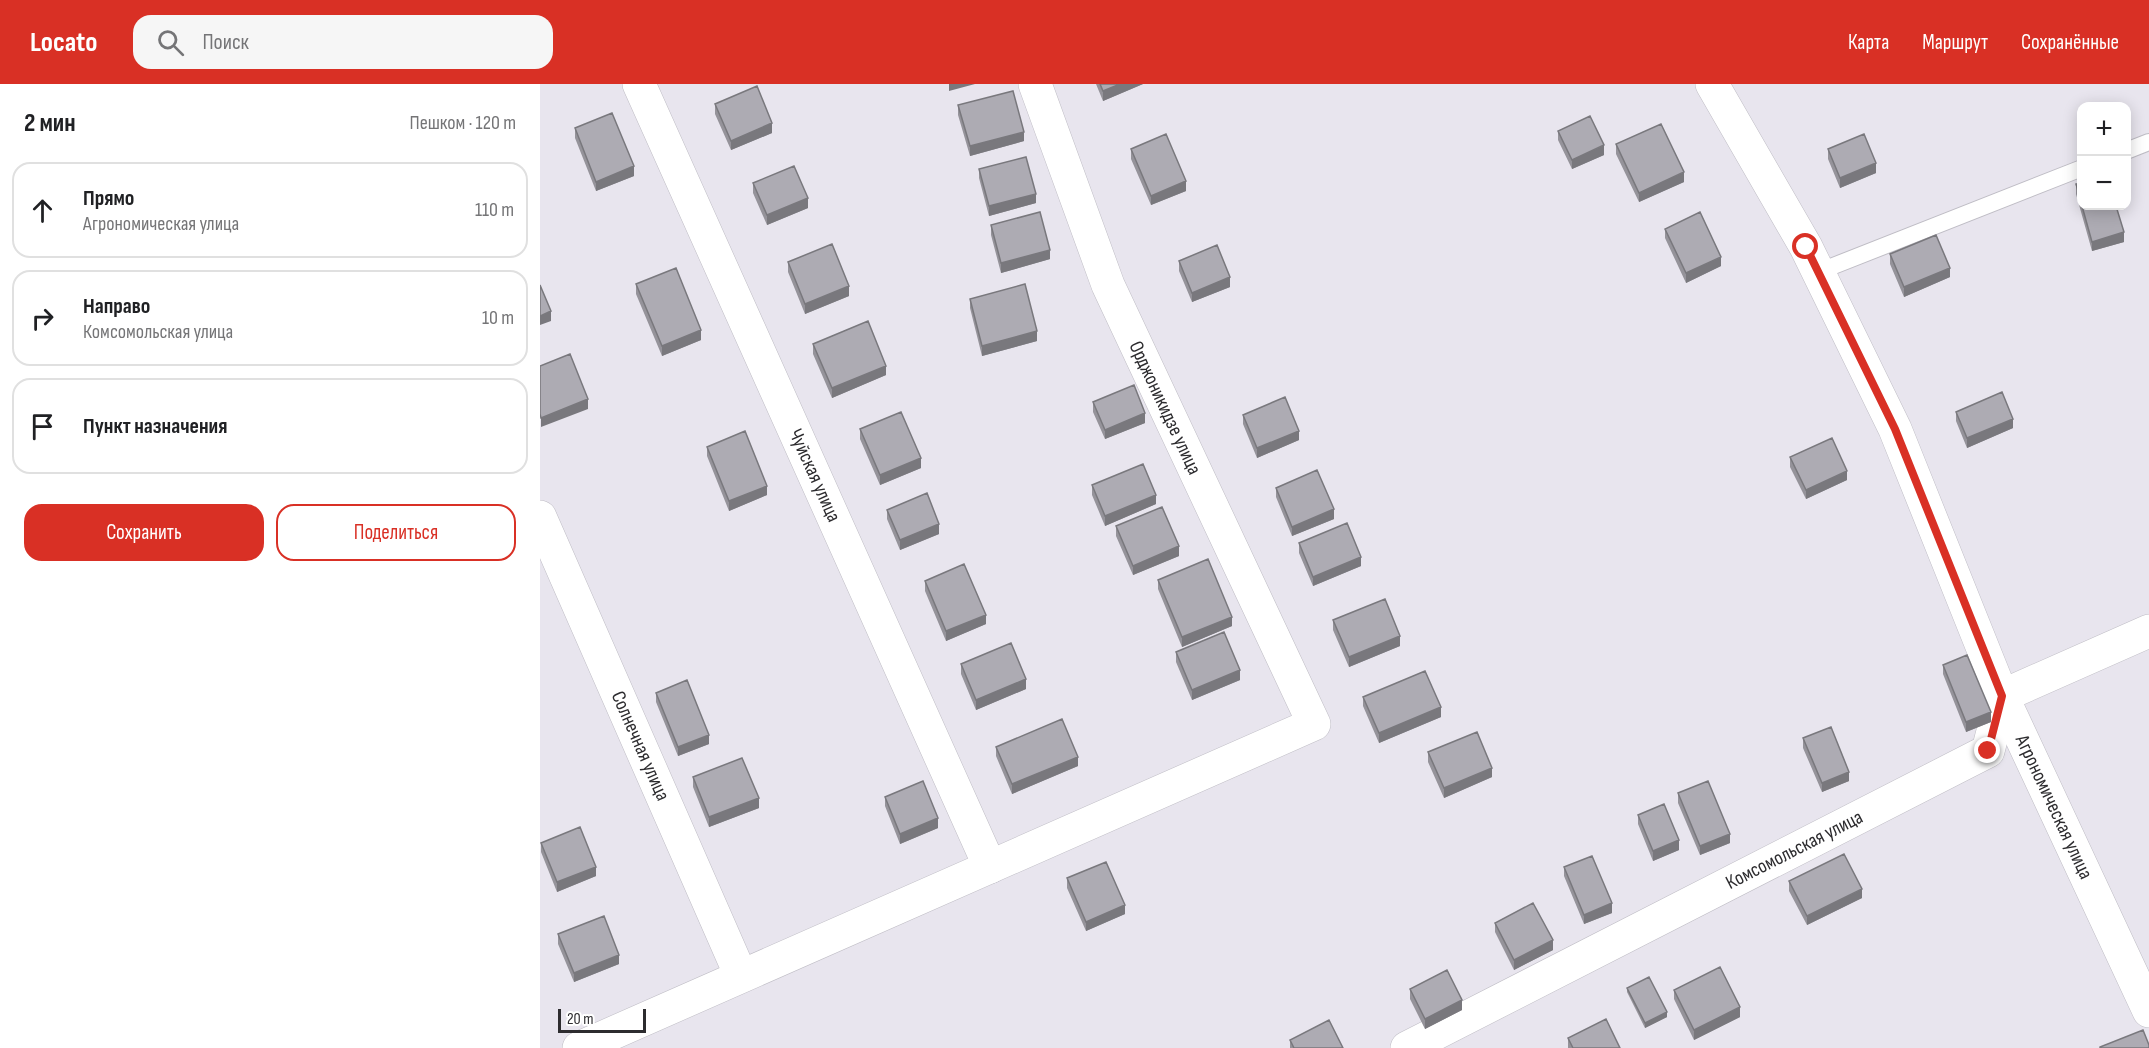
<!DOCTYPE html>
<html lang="ru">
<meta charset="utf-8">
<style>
body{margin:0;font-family:"Sofia Sans Condensed",sans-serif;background:#f6f6f6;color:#202124}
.controls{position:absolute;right:18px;top:18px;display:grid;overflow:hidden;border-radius:12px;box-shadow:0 3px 15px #0003}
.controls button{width:54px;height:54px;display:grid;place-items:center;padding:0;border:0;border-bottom:2px solid #e0e0e0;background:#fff;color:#202124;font:30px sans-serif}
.scale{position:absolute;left:18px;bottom:15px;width:88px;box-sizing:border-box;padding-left:6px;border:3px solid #2d2c2f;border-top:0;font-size:16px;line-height:21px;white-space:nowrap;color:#2d2c2f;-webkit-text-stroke:4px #fff;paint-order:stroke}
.stop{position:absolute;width:18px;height:18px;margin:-14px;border:4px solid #d93025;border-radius:50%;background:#fff}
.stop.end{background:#d93025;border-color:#fff;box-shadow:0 2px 6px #0008}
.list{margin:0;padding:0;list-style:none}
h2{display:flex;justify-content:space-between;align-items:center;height:78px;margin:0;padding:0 24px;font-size:26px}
h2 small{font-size:20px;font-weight:400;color:#757577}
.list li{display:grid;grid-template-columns:39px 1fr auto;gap:18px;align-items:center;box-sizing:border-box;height:96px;margin:0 12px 12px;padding:0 12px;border:2px solid #e0e0e0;border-radius:18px}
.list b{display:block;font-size:22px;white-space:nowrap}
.list p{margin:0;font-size:20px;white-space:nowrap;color:#757577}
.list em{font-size:20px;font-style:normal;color:#757577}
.actions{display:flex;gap:12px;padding:18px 24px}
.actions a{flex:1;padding:14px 0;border:2px solid #d93025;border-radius:18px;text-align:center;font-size:21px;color:#d93025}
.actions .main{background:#d93025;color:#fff}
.icon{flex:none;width:33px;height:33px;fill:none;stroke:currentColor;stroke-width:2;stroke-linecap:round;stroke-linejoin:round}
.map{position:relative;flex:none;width:1609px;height:964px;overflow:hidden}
header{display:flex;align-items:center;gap:36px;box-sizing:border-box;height:84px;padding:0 30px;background:#d93025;color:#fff}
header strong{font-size:28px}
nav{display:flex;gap:33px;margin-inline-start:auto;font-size:21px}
.search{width:420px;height:54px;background:#f6f6f6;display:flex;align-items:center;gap:15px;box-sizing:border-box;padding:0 21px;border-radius:18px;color:#757577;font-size:22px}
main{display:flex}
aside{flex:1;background:#fff}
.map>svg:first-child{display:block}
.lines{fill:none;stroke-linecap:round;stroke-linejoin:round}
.lane-casing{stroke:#bfbdc5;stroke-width:18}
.street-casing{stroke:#bfbdc5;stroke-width:34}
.lane{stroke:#fff;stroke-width:16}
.street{stroke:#fff;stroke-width:33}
.wall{fill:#95939a}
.shaded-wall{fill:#79787d}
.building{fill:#adabb3;stroke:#79787d;stroke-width:1.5}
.route{stroke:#d93025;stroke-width:8}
.labels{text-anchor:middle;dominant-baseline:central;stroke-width:6;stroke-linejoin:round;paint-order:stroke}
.street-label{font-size:20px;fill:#2d2c2f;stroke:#fff}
</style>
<header>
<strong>Locato</strong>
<div class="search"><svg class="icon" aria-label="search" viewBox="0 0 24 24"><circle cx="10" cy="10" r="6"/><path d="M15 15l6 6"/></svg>Поиск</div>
<nav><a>Карта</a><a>Маршрут</a><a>Сохранённые</a></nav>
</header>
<main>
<aside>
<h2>2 мин<small>Пешком · 120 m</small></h2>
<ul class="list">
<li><svg class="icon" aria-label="ahead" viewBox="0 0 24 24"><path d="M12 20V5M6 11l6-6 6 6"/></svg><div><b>Прямо</b><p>Агрономическая улица</p></div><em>110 m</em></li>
<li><svg class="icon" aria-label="right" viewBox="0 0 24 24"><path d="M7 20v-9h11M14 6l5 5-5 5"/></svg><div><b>Направо</b><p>Комсомольская улица</p></div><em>10 m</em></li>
<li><svg class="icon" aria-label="arrive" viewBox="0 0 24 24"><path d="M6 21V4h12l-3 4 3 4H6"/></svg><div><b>Пункт назначения</b></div></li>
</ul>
<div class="actions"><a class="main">Сохранить</a><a>Поделиться</a></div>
</aside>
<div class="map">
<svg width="1609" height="964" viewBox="0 0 1609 964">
<rect width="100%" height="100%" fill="#e8e5ee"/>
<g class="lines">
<g class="lane-casing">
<path id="lane" d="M1586,67L1609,58
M1278,188L1542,84"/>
</g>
<g class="street-casing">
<g id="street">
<path id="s1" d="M99,0L450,783"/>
<path id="s2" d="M1172,0L1266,163L1355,345L1462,612L1609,927"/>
<path id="s3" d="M0,433L201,892"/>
<path d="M39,964L774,640L568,201L495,0"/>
<path id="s4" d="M867,964L1448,667L1462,612L1609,547"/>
</g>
</g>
<use href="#lane" class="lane"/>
<use href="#street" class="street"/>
</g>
<path class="wall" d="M556,0H603L563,17Z
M175,20L232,49L191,66L175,30Z
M418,21L484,57L430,72L418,31Z
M35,44L94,92L56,107L35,54Z
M1018,47L1064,71L1032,85L1018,56Z
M1076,60L1144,98L1099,118L1076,70Z
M591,65L646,107L611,121L591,75Z
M1288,65L1336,89L1300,104L1288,75Z
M439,85L496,119L449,132L439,94Z
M213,99L268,124L227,141L213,109Z
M1536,100L1584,158L1552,167L1536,110Z
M451,141L510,175L461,189L451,151Z
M1125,145L1181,182L1146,199L1125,154Z
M1350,170L1410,193L1364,213L1350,180Z
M639,177L690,203L652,218L639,187Z
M248,178L309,212L265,230L248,188Z
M96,200L161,256L122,272L96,210Z
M430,215L497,257L442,272L430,224Z
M273,260L346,291L292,314L273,270Z
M553,318L605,339L565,355L553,328Z
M1416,328L1473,344L1427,364L1416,337Z
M703,331L759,356L717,374L703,340Z
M320,345L381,384L340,401L320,355Z
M167,363L227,411L189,427L167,372Z
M1250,373L1307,396L1266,415L1250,383Z
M552,401L616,420L565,442L552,411Z
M736,404L794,435L752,452L736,413Z
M347,426L399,450L360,466L347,435Z
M576,442L639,472L593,491L576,452Z
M759,459L821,482L773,502L759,469Z
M618,496L692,542L642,563L618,505Z
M385,497L446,540L406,557L385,507Z
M793,536L860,562L809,583L793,546Z
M636,568L700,596L652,616L636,578Z
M421,580L486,605L436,626L421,590Z
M1403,581L1451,638L1426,648L1403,590Z
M116,609L169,660L138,672L116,618Z
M823,613L901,633L839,659L823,622Z
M1263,654L1309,697L1282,708L1263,664Z
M456,663L538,682L472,710L456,672Z
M888,668L952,693L904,714L888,678Z
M153,693L219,724L169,743L153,703Z
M1138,709L1190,759L1160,771L1138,719Z
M345,713L398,744L360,760L345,722Z
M1098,731L1139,766L1113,777L1098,740Z
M1,759L56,792L17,808L1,768Z
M1024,783L1072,829L1044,840L1024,792Z
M527,794L585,830L546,847L527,804Z
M1249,797L1322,814L1267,841L1249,807Z
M955,839L1013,866L974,886L955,848Z
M18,850L79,880L34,898L18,860Z
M1087,904L1127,933L1105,944L1087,908Z
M870,905L922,926L885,945L870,915Z
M1134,906L1200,933L1154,956L1134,915Z
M1028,954L1080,964H1028Z
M750,956L803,964H750Z"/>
<path class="shaded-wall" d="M409,0H435L409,7Z
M580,0H603L563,17V7Z
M232,39V49L191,66V57Z
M484,48V57L430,72V62Z
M1064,61V71L1032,85V76Z
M1336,79V89L1300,104V94Z
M94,82V92L56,107V98Z
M1144,88V98L1099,118V109Z
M646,97V107L611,121V112Z
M496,110V119L449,132V122Z
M268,114V124L227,141V131Z
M1584,148V158L1552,167V158Z
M510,166V175L461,189V179Z
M1181,173V182L1146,199V189Z
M1410,184V193L1364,213V203Z
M690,193V203L652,218V209Z
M309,202V212L265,230V220Z
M11,227V237L0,241V232Z
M161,246V256L122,272V262Z
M497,247V257L442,272V262Z
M346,282V291L292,314V304Z
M48,315V325L1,343V334Z
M605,329V339L565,355V346Z
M1473,335V344L1427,364V354Z
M759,347V356L717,374V364Z
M381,374V384L340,401V391Z
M1307,387V396L1266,415V406Z
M227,402V411L189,427V417Z
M616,411V420L565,442V432Z
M794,425V435L752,452V443Z
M399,440V450L360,466V456Z
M639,462V472L593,491V482Z
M821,473V482L773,502V493Z
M446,531V540L406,557V547Z
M692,533V542L642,563V553Z
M860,552V562L809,583V573Z
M700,586V596L652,616V606Z
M486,595V605L436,626V616Z
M901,623V633L839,659V649Z
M1451,628V638L1426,648V638Z
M169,651V660L138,672V663Z
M538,673V682L472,710V700Z
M952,684V693L904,714V704Z
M1309,688V697L1282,708V699Z
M219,714V724L169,743V733Z
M398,734V744L360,760V750Z
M1190,750V759L1160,771V762Z
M1139,756V766L1113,777V767Z
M56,783V792L17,808V798Z
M1322,805V814L1267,841V832Z
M1072,819V829L1044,840V831Z
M585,821V830L546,847V838Z
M1013,856V866L974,886V876Z
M79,871V880L34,898V889Z
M922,916V926L885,945V935Z
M1200,923V933L1154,956V946Z
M1127,928V933L1105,944V939Z"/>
<path class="building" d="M560,0H580L563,7Z
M217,2L232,39L191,57L175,20Z
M473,7L484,48L430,62L418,21Z
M72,29L94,82L56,98L35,44Z
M1050,32L1064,61L1032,76L1018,47Z
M1121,40L1144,88L1099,109L1076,60Z
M626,50L646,97L611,112L591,65Z
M1324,50L1336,79L1300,94L1288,65Z
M486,73L496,110L449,122L439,85Z
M254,82L268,114L227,131L213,99Z
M1542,99V120L1536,100Z
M1542,122H1576L1584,148L1552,158Z
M500,128L510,166L461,179L451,141Z
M1160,128L1181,173L1146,189L1125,145Z
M1396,151L1410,184L1364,203L1350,170Z
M292,160L309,202L265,220L248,178Z
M677,161L690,193L652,209L639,177Z
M136,184L161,246L122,262L96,200Z
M485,200L497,247L442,262L430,215Z
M0,201L11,227L0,232Z
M328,237L346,282L292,304L273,260Z
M30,270L48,315L1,334L0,330V282Z
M594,301L605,329L565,346L553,318Z
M1462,308L1473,335L1427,354L1416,328Z
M745,313L759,347L717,364L703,331Z
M361,328L381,374L340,391L320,345Z
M205,347L227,402L189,417L167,363Z
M1292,354L1307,387L1266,406L1250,373Z
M603,380L616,411L565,432L552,401Z
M777,386L794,425L752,443L736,404Z
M387,409L399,440L360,456L347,426Z
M622,423L639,462L593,482L576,442Z
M807,439L821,473L773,493L759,459Z
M668,475L692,533L642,553L618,496Z
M424,480L446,531L406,547L385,497Z
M845,515L860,552L809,573L793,536Z
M684,548L700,586L652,606L636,568Z
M471,559L486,595L436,616L421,580Z
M1427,571L1451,628L1426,638L1403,581Z
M885,587L901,623L839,649L823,613Z
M147,596L169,651L138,663L116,609Z
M522,635L538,673L472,700L456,663Z
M1291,643L1309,688L1282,699L1263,654Z
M937,648L952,684L904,704L888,668Z
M202,674L219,714L169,733L153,693Z
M383,697L398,734L360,750L345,713Z
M1168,697L1190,750L1160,762L1138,709Z
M1124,720L1139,756L1113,767L1098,731Z
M40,743L56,783L17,798L1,759Z
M1304,770L1322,805L1267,832L1249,797Z
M1052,772L1072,819L1044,831L1024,783Z
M566,778L585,821L546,838L527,794Z
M993,819L1013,856L974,876L955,839Z
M64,832L79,871L34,889L18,850Z
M1180,883L1200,923L1154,946L1134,906Z
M907,886L922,916L885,935L870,905Z
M1109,893L1127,928L1105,939L1087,904Z
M1066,935L1080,964H1033L1028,954Z
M789,936L803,964H754L750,956Z
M1603,946L1609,961V964H1560V963Z"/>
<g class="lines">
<path class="route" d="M1266,163L1355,345L1462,612L1448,667"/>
</g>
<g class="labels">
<g class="street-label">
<text transform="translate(625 324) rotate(65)">Орджоникидзе улица</text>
<text stroke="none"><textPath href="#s1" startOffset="429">Чуйская улица</textPath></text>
<text stroke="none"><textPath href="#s3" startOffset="250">Солнечная улица</textPath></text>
<text stroke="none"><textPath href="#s2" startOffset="801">Агрономическая улица</textPath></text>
<text stroke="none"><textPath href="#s4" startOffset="435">Комсомольская улица</textPath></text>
</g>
</g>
</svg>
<div class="controls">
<button>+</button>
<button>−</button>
</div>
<div class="scale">20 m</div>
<div class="stop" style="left:1266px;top:163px"></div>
<div class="stop end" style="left:1448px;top:667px"></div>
</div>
</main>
